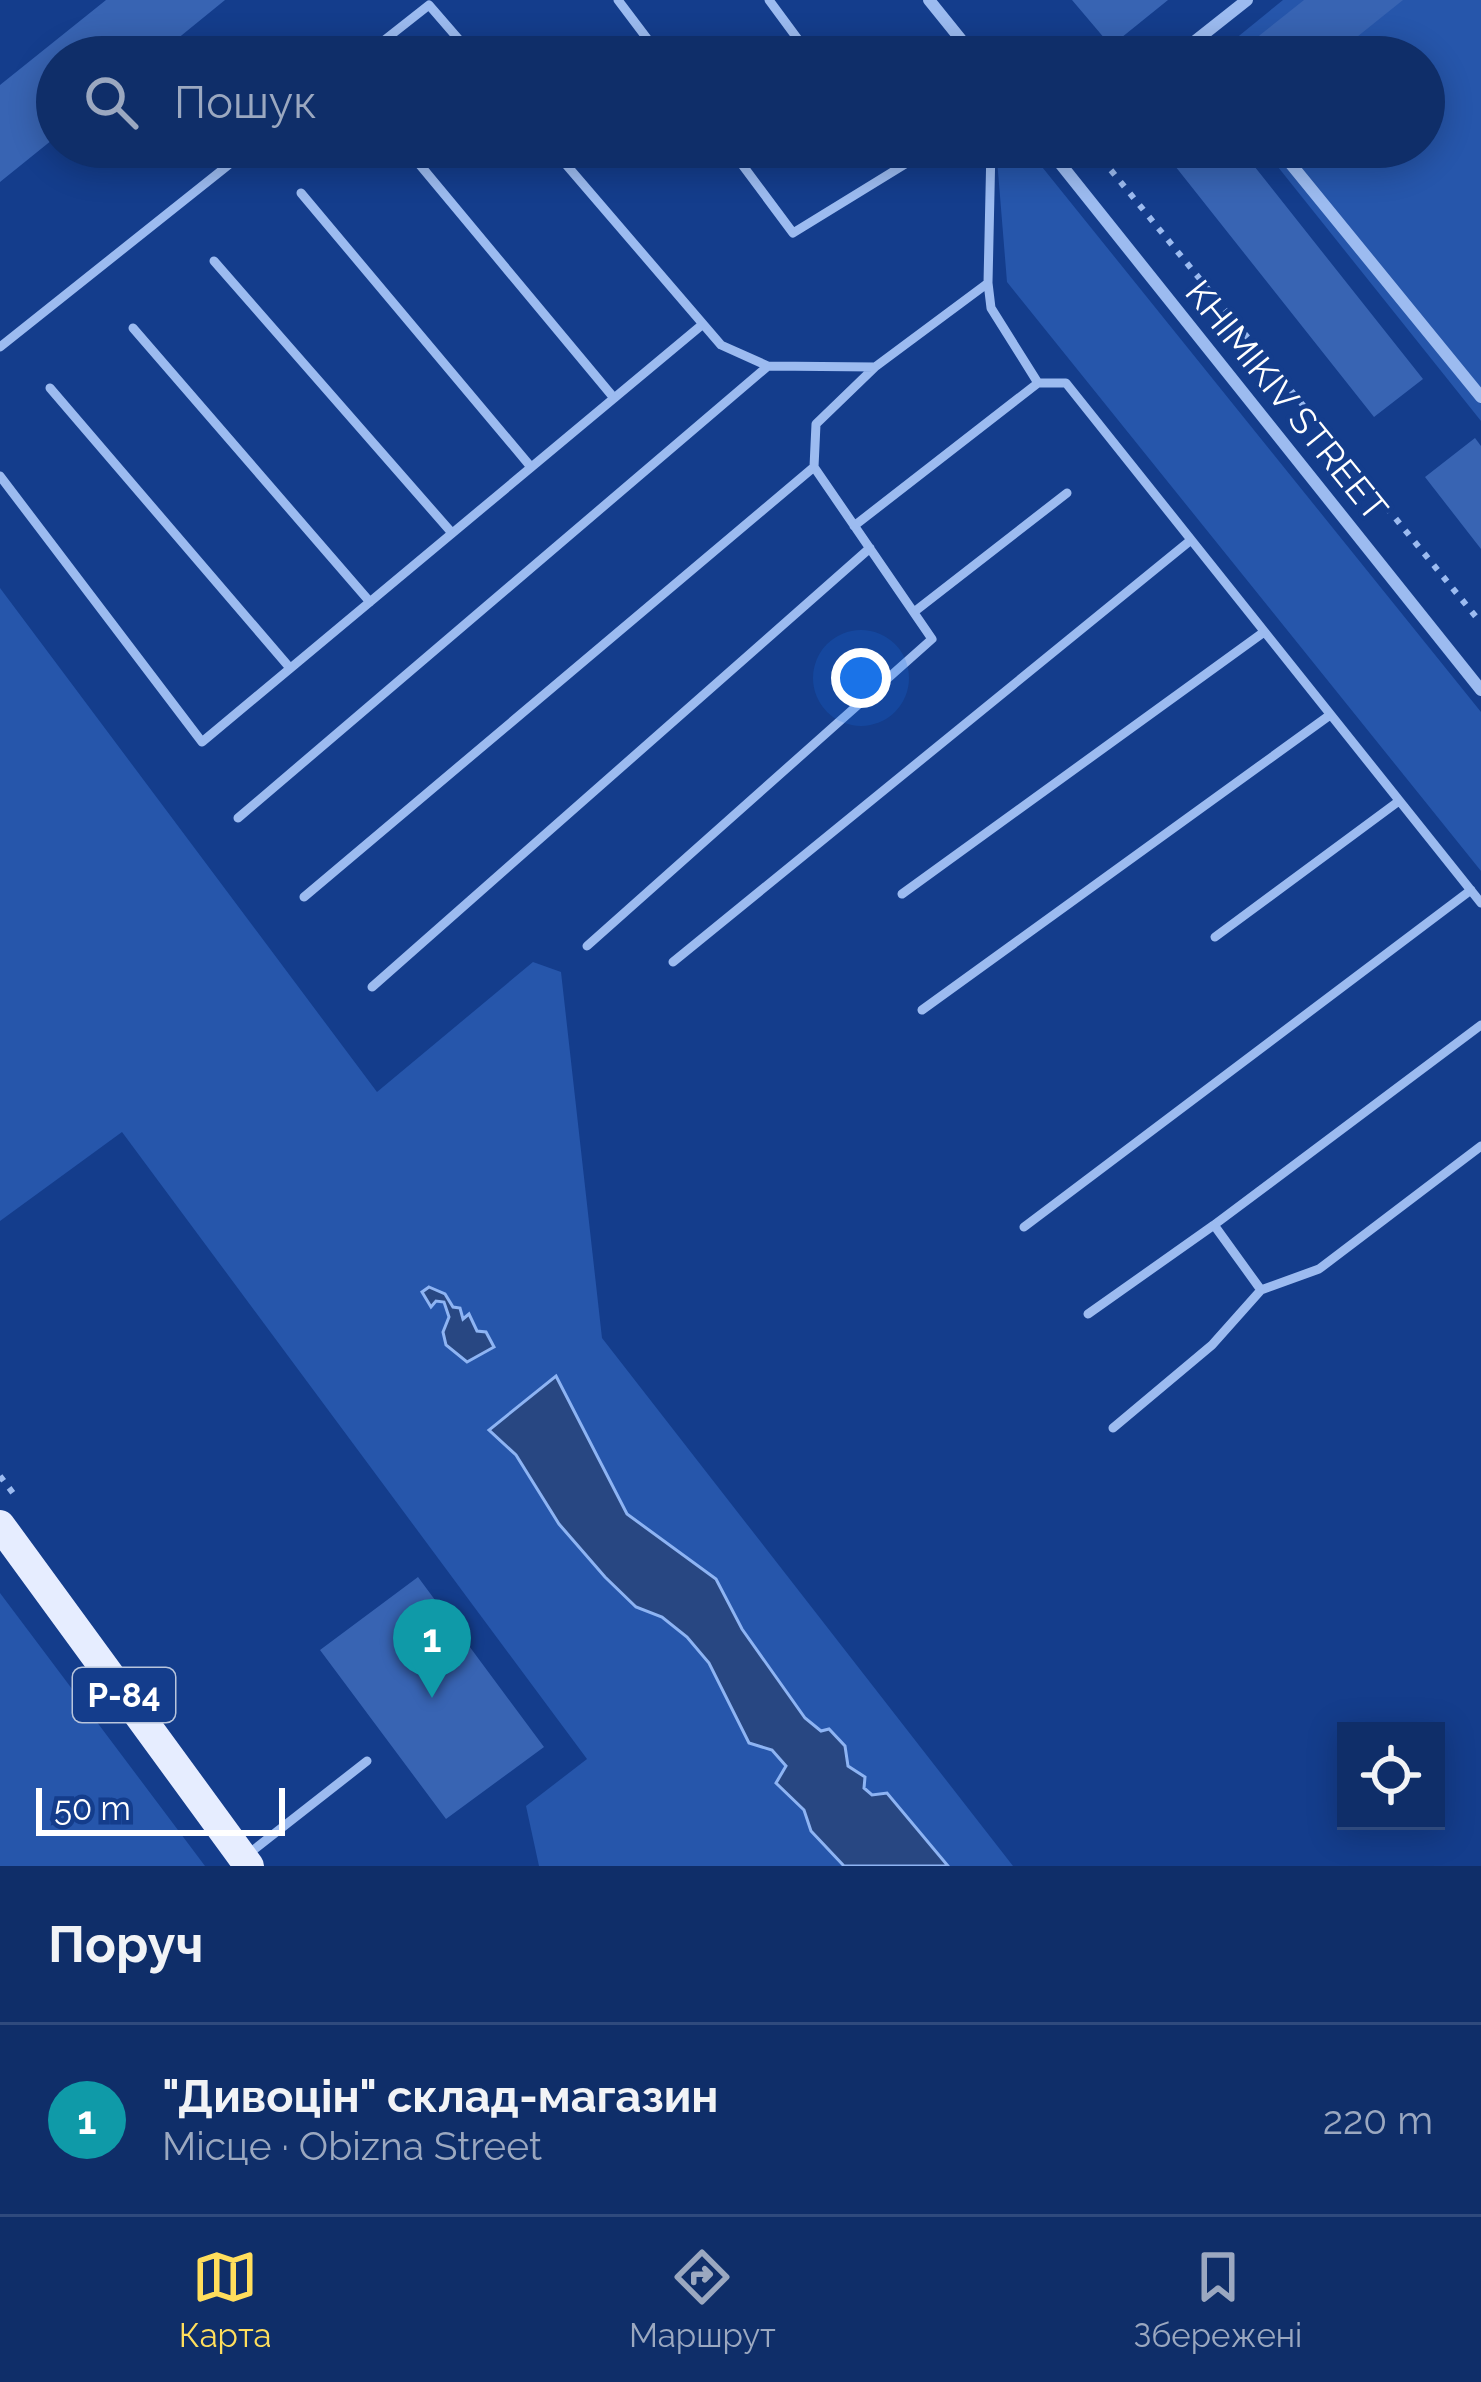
<!DOCTYPE html>
<html lang="uk">
<meta charset="utf-8">
<style>
body{margin:0;font-family:Raleway,sans-serif;background:#1d3a71;color:#f1f3f6}
.controls{position:absolute;right:36px;bottom:36px;display:grid;overflow:hidden;border-radius:0px;box-shadow:0 6px 30px #0003}
.controls button{width:108px;height:108px;display:grid;place-items:center;padding:0;border:0;border-bottom:3px solid #2f4a7d;background:#0f2e69;color:#f1f3f6;font:60px sans-serif}
.scale{position:absolute;left:36px;bottom:30px;width:249px;box-sizing:border-box;padding-left:12px;border:6px solid #fff;border-top:0;font-size:33px;line-height:42px;white-space:nowrap;color:#fff;-webkit-text-stroke:9px #143d8c;paint-order:stroke}
.you{position:absolute;left:861px;top:678px;width:42px;height:42px;margin:-30px;border:9px solid #fff;border-radius:50%;background:#1a73e8;box-shadow:0 0 0 18px #1a73e833}
.badge{display:grid;place-items:center;width:78px;height:78px;border-radius:50%;background:#ffde5c;color:#fff;font-size:39px;font-weight:700}
.pin{position:absolute;translate:-50% -99px;filter:drop-shadow(0 3px 6px #0008)}
.pin::after{content:'';position:absolute;top:63px;width:42px;height:36px;background:inherit;clip-path:polygon(0 0,100% 0,50% 100%)}
.list{margin:0;padding:0;list-style:none}
h2{display:flex;justify-content:space-between;align-items:center;height:156px;margin:0;padding:0 48px;font-size:51px}
h2 small{font-size:39px;font-weight:400;color:#9ba8c0}
.list li{display:grid;grid-template-columns:78px 1fr auto;gap:36px;align-items:center;box-sizing:border-box;height:192px;padding:0 48px;border-top:3px solid #2f4a7d}
.list b{display:block;font-size:45px;white-space:nowrap}
.list p{margin:0;font-size:39px;white-space:nowrap;color:#9ba8c0}
.list em{font-size:39px;font-style:normal;color:#9ba8c0}
.icon{flex:none;width:66px;height:66px;fill:none;stroke:currentColor;stroke-width:2;stroke-linecap:round;stroke-linejoin:round}
.map{position:relative;flex:none;width:1481px;height:1866px;overflow:hidden}
.search{position:absolute;background:#0f2e69;box-shadow:0 6px 30px #0003;left:36px;right:36px;top:36px;height:132px;display:flex;align-items:center;gap:30px;box-sizing:border-box;padding:0 42px;border-radius:66px;color:#9ba8c0;font-size:45px}
.sheet{height:348px;background:#0f2e69}
nav{display:flex;justify-content:space-around;align-items:center;box-sizing:border-box;height:168px;border-top:3px solid #2f4a7d;background:#0f2e69;font-size:33px;color:#9ba8c0}
nav a{display:grid;justify-items:center;gap:6px}
nav .on{color:#ffde5c}
.map>svg:first-child{display:block}
.green{fill:#2656ab}
.water{fill:#284782;stroke:#8eb4f3;stroke-width:3}
.building{fill:#3864b3}
.lines{fill:none;stroke-linecap:round;stroke-linejoin:round}
.path{stroke:#9cbbf0;stroke-width:6;stroke-dasharray:6 9;stroke-linecap:butt}
.lane{stroke:#9cbbf0;stroke-width:9}
.street{stroke:#9cbbf0;stroke-width:12}
.primary{stroke:#e6edff;stroke-width:30}
.labels{text-anchor:middle;dominant-baseline:central;stroke-width:9;stroke-linejoin:round;paint-order:stroke}
.shield{fill:#143d8c;stroke:#b8c5dc;stroke-width:3}
.shield-label{font-size:33px;font-weight:bold;fill:#fff}
.street-label{font-size:36px;fill:#fff;stroke:#143d8c}
</style>
<div class="map">
<svg width="1481" height="1866" viewBox="0 0 1481 1866">
<rect width="100%" height="100%" fill="#143d8c"/>
<path class="green" d="M1283,0H1481V421L1262,147H1424V57H1213Z
M996,147H1026L1481,712V871L1007,282Z
M0,588L377,1092L533,962L561,972L602,1338L1013,1866H539L526,1806L587,1759L122,1132L0,1221Z
M0,1593L205,1866H0Z"/>
<path class="water" d="M429,1287L445,1294L453,1307L460,1308L463,1319L469,1314L477,1331L486,1332L494,1347L467,1362L446,1345L443,1332L449,1317L444,1302L436,1301L431,1307L422,1292Z
M556,1376L627,1514L716,1579L742,1629L805,1718L821,1731L829,1729L845,1746L848,1766L865,1777L864,1788L872,1795L887,1793L948,1866H844L811,1831L804,1810L776,1783L786,1766L772,1750L749,1743L709,1663L687,1637L662,1617L636,1607L605,1577L559,1524L516,1455L489,1430Z"/>
<path class="building" d="M106,0H225L155,57H57V136L0,182V85Z
M1072,0H1168L1111,46Z
M1304,0H1403L1332,57H1270L1255,39Z
M1160,147H1239L1423,379L1374,417Z
M1475,438L1481,446V549L1425,477Z
M418,1577L544,1747L446,1819L320,1650Z"/>
<g class="lines">
<path class="path" d="M1092,147L1481,623
M0,1476L16,1497"/>
<path class="lane" d="M618,0L661,57
M769,0L811,57
M363,57L429,5L474,57
M405,147L614,398
M551,147L721,345L768,366L875,367
M729,147L793,233L933,147
M301,193L531,467
M214,261L452,533
M988,283L991,308L1038,383H1066L1481,903
M133,328L370,602
M0,347L251,147
M50,388L290,668
M0,476L202,742L703,324
M854,526L1038,383
M914,612L1067,493
M238,818L768,366
M902,894L1264,632
M304,897L814,467
M1215,937L1399,801
M587,946L932,639L814,467L816,424L875,367L988,283L991,147
M673,962L1191,540
M372,987L870,548
M922,1010L1330,715
M1214,1225L1481,1025
M1024,1227L1471,890
M1088,1314L1214,1225L1261,1290L1319,1269L1481,1146
M1113,1428L1212,1345L1261,1290
M247,1855L367,1761"/>
<path class="street" d="M929,0L975,57
M1175,57L1247,0
M1047,147L1481,690
M1277,147L1481,397"/>
<path class="primary" d="M0,1525L249,1866"/>
</g>
<g class="labels">
<rect class="shield" x="73" y="1668" width="102" height="54" rx="9"/>
<g class="shield-label">
<text x="124" y="1695">Р-84</text>
</g>
<g class="street-label">
<text transform="translate(1287 400) rotate(51)">KHIMIKIV STREET</text>
</g>
</g>
</svg>
<div class="controls">
<button><svg class="icon" aria-label="locate" viewBox="0 0 24 24"><circle cx="12" cy="12" r="6"/><path d="M12 2v4M12 18v4M2 12h4M18 12h4"/></svg></button>
</div>
<div class="scale">50 m</div>
<div class="you"></div>
<div class="pin badge" style="left:432px;top:1698px;background:#0f9aa8">1</div>
<div class="search"><svg class="icon" aria-label="search" viewBox="0 0 24 24"><circle cx="10" cy="10" r="6"/><path d="M15 15l6 6"/></svg>Пошук</div>
</div>
<section class="sheet">
<h2>Поруч<small></small></h2>
<ul class="list">
<li><span class="badge" style="background:#0f9aa8">1</span><div><b>&quot;Дивоцін&quot; склад-магазин</b><p>Місце · Obizna Street</p></div><em>220 m</em></li>
</ul>
</section>
<nav>
<a class="on"><svg class="icon" aria-label="map" viewBox="0 0 24 24"><path d="M3 6l6-2 6 2 6-2v14l-6 2-6-2-6 2zM9 4v14M15 6v14"/></svg>Карта</a>
<a><svg class="icon" aria-label="directions" viewBox="0 0 24 24"><path d="M12 3l9 9-9 9-9-9zM9 14v-3h6M13 9l2 2-2 2"/></svg>Маршрут</a>
<a><svg class="icon" aria-label="saved" viewBox="0 0 24 24"><path d="M7 4h10v16l-5-4-5 4z"/></svg>Збережені</a>
</nav>
